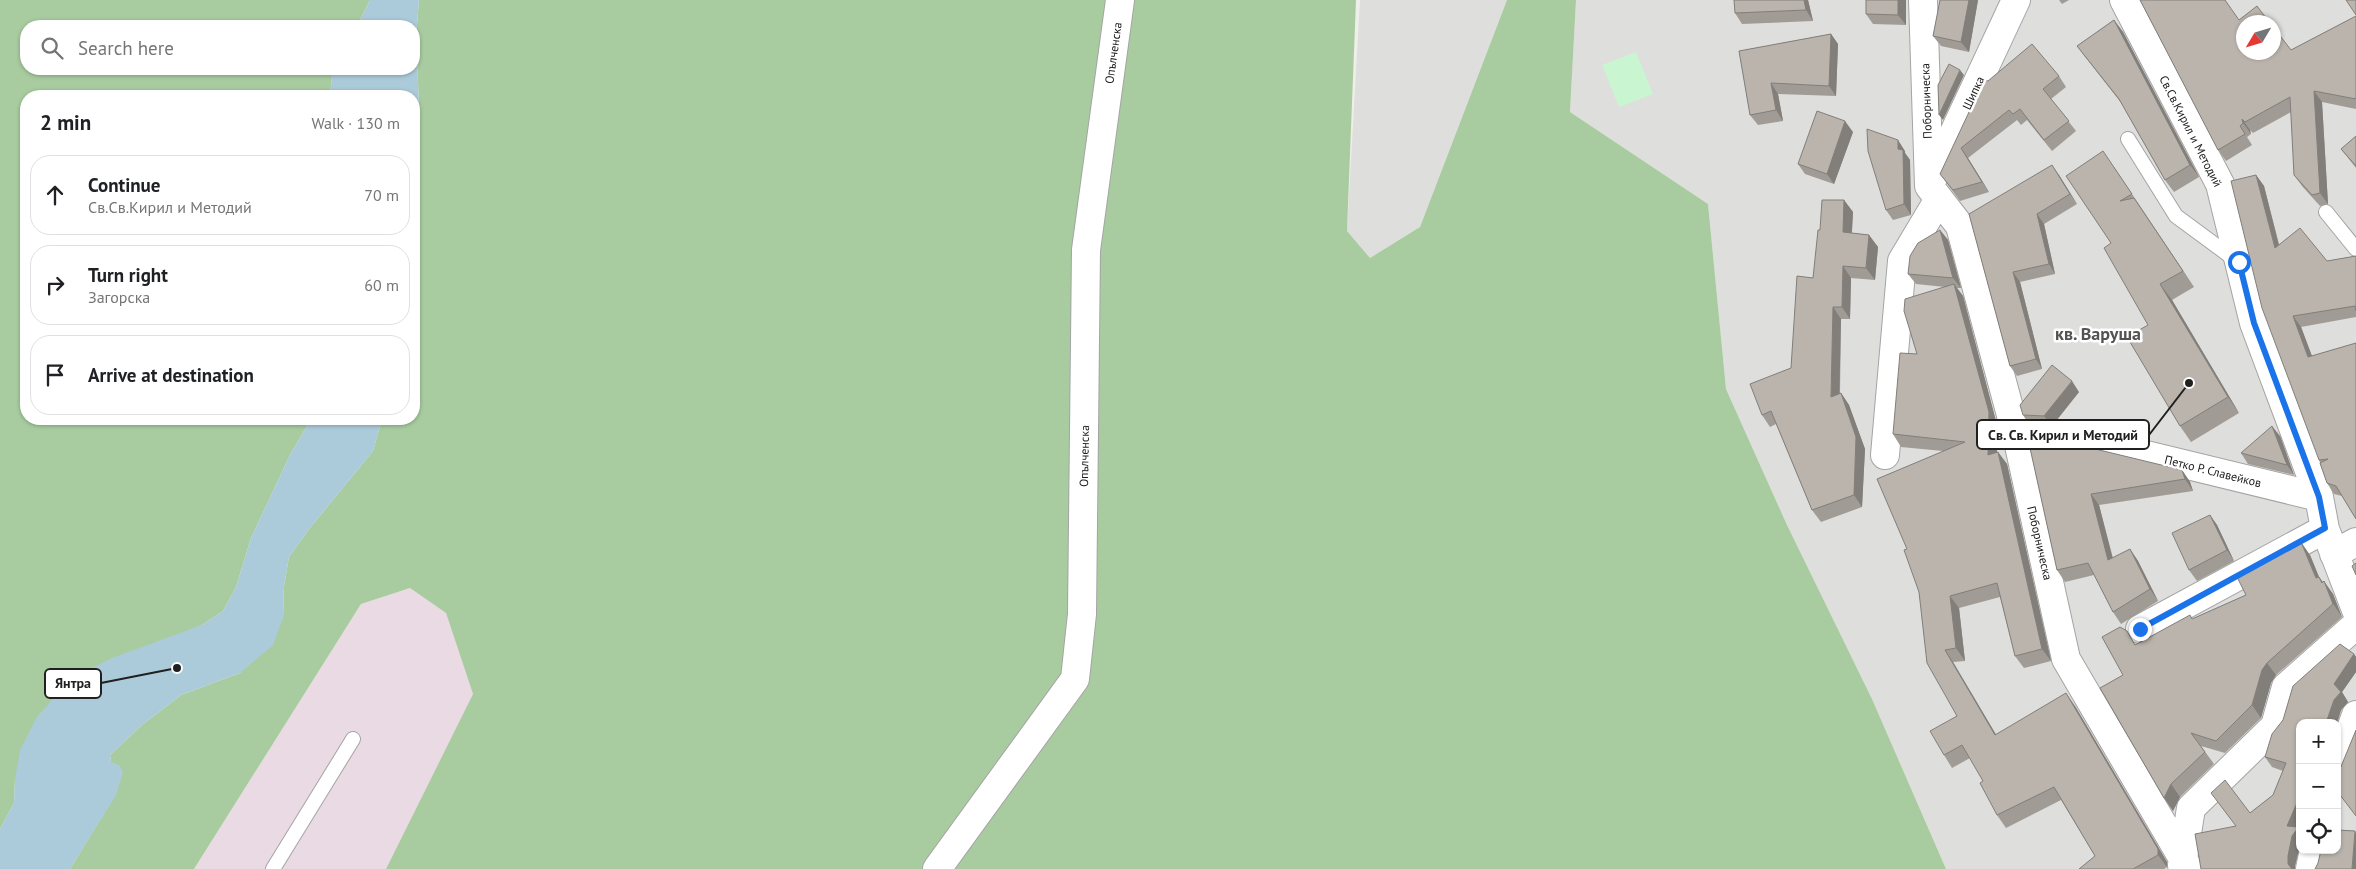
<!DOCTYPE html>
<meta charset="utf-8">
<style>
body{margin:0;font-family:"PT Sans",sans-serif;background:#f2f2f2;color:#202124}
.controls{position:absolute;right:15px;bottom:15px;display:grid;overflow:hidden;border-radius:10px;box-shadow:0 1px 4px #0004}
.controls button{width:45px;height:45px;display:grid;place-items:center;padding:0;border:0;border-bottom:1px solid #e0e0e0;background:#fff;color:#202124;font:25px sans-serif}
.compass{position:absolute;left:2236px;top:15px;width:45px;height:45px;border-radius:50%;background:#fff;box-shadow:0 1px 4px #0004;rotate:232deg}
.stop{position:absolute;width:15px;height:15px;margin:-11px;border:4px solid #1a73e8;border-radius:50%;background:#fff}
.stop.end{background:#1a73e8;border-color:#fff;box-shadow:0 1px 5px #0008}
.list{margin:0;padding:0;list-style:none}
h2{display:flex;justify-content:space-between;align-items:center;height:65px;margin:0;padding:0 20px;font-size:21px}
h2 small{font-size:16px;font-weight:400;color:#757577}
.list li{display:grid;grid-template-columns:32px 1fr auto;gap:15px;align-items:center;box-sizing:border-box;height:80px;margin:0 10px 10px;padding:0 10px;border:1px solid #e0e0e0;border-radius:20px}
.list b{display:block;font-size:19px;white-space:nowrap}
.list p{margin:0;font-size:16px;white-space:nowrap;color:#757577}
.list em{font-size:16px;font-style:normal;color:#757577}
.icon{flex:none;width:28px;height:28px;fill:none;stroke:currentColor;stroke-width:2;stroke-linecap:round;stroke-linejoin:round}
.map{position:relative;flex:none;width:2356px;height:869px;overflow:hidden}
.search{position:absolute;background:#fff;box-shadow:0 1px 4px #0004;left:20px;top:20px;width:400px;height:55px;display:flex;align-items:center;gap:12px;box-sizing:border-box;padding:0 18px;border-radius:20px;color:#757577;font-size:19px}
.panel{position:absolute;background:#fff;box-shadow:0 1px 4px #0004;left:20px;top:90px;width:400px;height:335px;border-radius:20px}
.map>svg:first-child{display:block}
.residential{fill:#dededd;fill-rule:evenodd}
.industrial{fill:#e9dae4}
.forest{fill:#a8cca0}
.park{fill:#c9f6d1}
.water{fill:#accbda}
.lines{fill:none;stroke-linecap:round;stroke-linejoin:round}
.service-casing{stroke:#a4a4a4;stroke-width:16}
.minor-casing{stroke:#a4a4a4;stroke-width:30}
.tertiary-casing{stroke:#a4a4a4;stroke-width:30}
.service{stroke:#fff;stroke-width:14}
.minor{stroke:#fff;stroke-width:28}
.tertiary{stroke:#fff;stroke-width:28}
.wall{fill:#a09b95}
.shaded-wall{fill:#827e79}
.building{fill:#bab4ad;stroke:#827e79}
.route{stroke:#1a73e8;stroke-width:6}
.labels{text-anchor:middle;dominant-baseline:central;stroke-width:5;stroke-linejoin:round;paint-order:stroke}
.street-label{font-size:12px;fill:#202020;stroke:#fff}
.district-label{font-size:18px;font-weight:bold;fill:#535353;stroke:#fff}
.leader{fill:none;stroke:#202020;stroke-width:2}
.callout-dot{fill:#202020;stroke:#fff;stroke-width:2}
.callout{fill:#fff;stroke:#202020;stroke-width:2}
.callout-label{font-size:14px;text-anchor:middle;font-weight:bold;fill:#202020}
</style>
<div class="map">
<svg width="2356" height="869" viewBox="0 0 2356 869">
<rect width="100%" height="100%" fill="#f0eee8"/>
<path class="residential" d="M1360,0H1507L1420,227L1370,258L1347,231Z
M1576,0H2356V869H1946L1872,699L1787,525L1726,389L1708,204L1570,112ZM2244,22H2274V52H2244ZM2300,723H2337V850H2300Z"/>
<path class="industrial" d="M410,588L446,613L473,694L386,869H194L361,604Z"/>
<path class="forest" d="M0,0H370L357,26H26V69H335L332,76L330,96H26V419H311L290,455L251,538L236,587L223,611L202,625L168,640L15,779L14,803L0,829Z
M419,0H1356L1347,231L1370,258L1420,227L1507,0H1576L1570,112L1708,204L1726,389L1787,525L1872,699L1946,869H386L473,694L446,613L410,588L361,604L194,869H70L116,794L122,772L111,763L110,755L142,725L181,695L240,673L283,618L284,586L289,557L309,529L373,451L382,419H414V174L420,130L416,36Z"/>
<path class="park" d="M1636,52L1653,94L1619,107L1602,65Z"/>
<path class="water" d="M370,0H419L416,36L420,130L414,174V96H330L332,76L335,69H414V26H357Z
M311,419H382L373,451L309,529L289,557L284,586L283,618L273,645L240,673L181,695L142,725L110,755L111,762L119,765L123,772L116,795L70,869H0V829L14,803L15,779L20,750L37,717L71,679L112,658L202,625L223,611L236,587L251,538L290,455Z"/>
<g class="lines">
<g class="service-casing">
<path id="service" d="M2128,139L2176,216L2237,261
M2326,212L2356,249
M273,869L353,739"/>
</g>
<g class="minor-casing">
<path id="minor" d="M1923,0L1929,186L1960,226L2018,441L2066,659L2189,869
M2124,0L2220,184L2254,323L2319,497L2325,529L2356,610
M1931,182L2016,0
M2018,441L2097,443L2319,497
M1885,455L1902,261L1939,199
M2334,554L2356,542
M2140,629L2325,529
M2337,767L2356,715
M2182,865L2191,808L2275,726L2286,687L2356,625
M2310,869L2314,850"/>
</g>
<g class="tertiary-casing">
<path id="tertiary" d="M937,869L1075,679L1082,614L1086,250L1120,0"/>
</g>
<use href="#service" class="service"/>
<use href="#minor" class="minor"/>
<use href="#tertiary" class="tertiary"/>
</g>
<path class="wall" d="M1808,0L1813,21L1742,24L1735,13Z
M1906,0V25L1873,24L1866,14Z
M1940,0H1978L1969,52L1941,46L1933,36Z
M2059,0H2069L2062,4Z
M2356,16V109L2322,102L2328,204L2320,206L2302,186L2294,175L2291,112L2253,133L2250,130L2251,134L2247,137L2252,145L2226,161L2218,150L2239,20L2291,50Z
M2114,20L2123,32L2199,177L2174,192L2165,180L2122,104L2086,58L2077,46Z
M1831,34L1838,44L1836,96L1778,94L1783,121L1758,125L1750,115L1739,51Z
M2059,76L2066,87L2051,99L2076,131L2052,151L2027,120L2021,125L2017,120L1968,158L1989,192L1960,201L1940,174L1988,81Z
M1853,132L1834,184L1805,174L1798,164Z
M2356,136V168L2341,149Z
M1905,151V153L1910,160L1911,215L1893,220L1886,210Z
M2114,167L2194,287L2172,300L2239,413L2191,442L2180,426L2148,325L2111,243Z
M2059,175L2077,204L2044,224L2055,274L2020,282L2042,369L2017,376L2010,366L1969,214Z
M2256,175L2264,186L2279,244L2327,261L2356,256V317L2301,327L2312,356L2356,343V519L2342,496L2334,494L2327,483L2320,463L2319,460Z
M1844,200L1853,212L1852,233L1869,235L1878,247L1875,280L1851,278L1850,319H1841L1840,393H1841L1849,405L1865,449L1862,507L1821,522L1812,510L1776,424L1770,427L1762,415L1791,368L1813,278L1820,230Z
M1940,230L1948,240L1961,288H1957L1963,296L1997,425V452H1998L2007,464L2051,661L2024,668L2015,656L2000,597L1959,608L1965,661L1953,662L1996,735L2075,706L2167,862V867L2164,869H2079L2095,856L2061,800L2006,828L1997,815L1983,781L1970,758L1952,768L1944,755L1957,716L1907,549L1943,451L1901,447L1893,434L1917,354L1945,287L1916,284L1908,274Z
M2079,392L2052,426H2030L2023,415Z
M2280,436L2294,475L2248,464L2241,453Z
M2030,448L2182,470L2190,482L2193,491L2099,505L2113,558L2130,549L2138,561L2158,601L2121,624L2113,612L2094,575L2065,582L2057,570Z
M2210,515L2217,525L2234,561L2197,581L2189,570Z
M2310,555L2319,577L2333,594L2342,617L2276,675L2271,683L2261,718L2225,753L2201,746L2214,764L2180,797L2173,811L2123,675L2193,619L2246,595Z
M2354,654L2356,657V672L2342,692L2348,702L2341,710L2337,723H2300V823L2298,827H2300V845L2295,866V869H2201L2235,826L2250,813L2273,795L2283,771L2272,767L2265,757Z"/>
<path class="shaded-wall" d="M1804,0H1808L1813,21L1806,10Z
M1898,0H1906V25L1898,15Z
M1969,0H1978L1969,52L1961,42Z
M2114,20L2123,32L2199,177L2190,165Z
M1831,34L1838,44L1836,96L1829,86Z
M1960,70L1964,75L1943,120L1939,115Z
M1771,83L1778,94L1783,121L1776,110Z
M2314,91L2322,102L2328,204L2320,193Z
M2242,119L2250,130L2251,134L2243,123Z
M1845,121L1853,132L1834,184L1827,174Z
M1898,140L1905,151V153L1910,160L1911,215L1904,204L1898,149Z
M1961,148L1968,158L1989,192L1982,182Z
M2052,165L2059,175L2077,204L2070,194Z
M2256,175L2264,186L2282,258L2275,248Z
M2134,198L2145,214L2194,287L2183,271Z
M1844,200L1853,212L1851,244L1843,232Z
M2037,214L2044,224L2055,274L2049,264Z
M1940,230L1948,240L1961,288L1953,278Z
M1869,235L1878,247L1875,280L1866,268Z
M1843,266L1851,278L1850,319L1842,307Z
M2013,272L2020,282L2042,369L2036,359Z
M1954,284L1963,296L1997,425V467L1988,455Z
M2160,284L2172,300L2239,413L2228,397Z
M1833,307L1841,319L1839,409L1831,397Z
M2293,316L2301,327L2316,367L2308,357Z
M2072,381L2079,392L2052,426L2044,416Z
M1841,393L1849,405L1865,449L1862,507L1854,495Z
M2272,426L2280,436L2294,475L2287,465Z
M1998,452L2007,464L2051,661L2042,649Z
M2182,470L2190,482L2193,491L2185,479Z
M2091,494L2099,505L2116,572L2108,560Z
M2210,515L2217,525L2234,561L2227,550Z
M2301,542L2310,555L2319,577L2327,589L2324,581L2333,594L2342,617L2316,578Z
M2130,549L2138,561L2158,601L2150,589Z
M1950,596L1959,608L1965,661L1956,648Z
M1945,650L1953,662L2004,748L1995,735Z
M2354,654L2356,657V672L2342,692L2348,702L2341,710L2337,723H2326L2334,684Z
M2267,663L2276,675L2271,683L2261,718L2252,705L2262,670Z
M2066,693L2075,706L2167,862V867L2158,855Z
M2171,784L2180,797L2173,811L2164,798Z
M2300,796V823L2296,830L2299,827L2300,845L2295,866V869H2292L2288,864L2287,826Z
M2355,831L2356,833V869H2352Z"/>
<path class="building" d="M1734,0H1804L1806,10L1735,13Z
M1866,0H1898V15L1866,14Z
M1940,0H1969L1961,42L1933,36Z
M2140,0H2225L2239,20L2257,6L2269,22H2244V52H2274V28L2291,50L2356,16V99L2314,91L2320,193L2312,195L2294,175L2290,97L2245,122L2242,119L2243,123L2240,126L2245,134L2218,150Z
M2346,0H2356V15Z
M2114,20L2190,165L2165,180L2119,99L2077,46Z
M1831,34L1829,86L1771,83L1776,110L1750,115L1739,51Z
M2032,44L2059,76L2043,89L2069,121L2044,140L2020,109L2013,114L2009,110L1961,148L1982,182L1953,190L1940,174L1984,80L1988,81Z
M1949,64L1960,70L1939,115L1938,85Z
M1817,111L1845,121L1827,174L1798,164Z
M1867,129L1898,140V149L1903,150L1904,204L1886,210L1868,151Z
M2356,136V166L2341,149Z
M2103,151L2132,194L2120,201L2134,198L2183,271L2160,284L2228,397L2180,426L2127,337L2148,325L2104,248L2111,243L2066,176Z
M2052,165L2070,194L2037,214L2049,264L2013,272L2036,359L2010,366L1969,214Z
M2256,175L2275,248L2300,228L2327,261L2356,256V311L2355,306L2293,316L2308,357L2356,343V519L2336,486L2327,483L2320,463L2328,459L2319,460L2262,308L2231,181Z
M1822,200H1844L1843,232L1869,235L1866,268L1843,266L1842,307H1833L1831,397L1841,393L1856,437L1854,495L1812,510L1771,411L1762,415L1750,384L1791,368L1797,276L1813,278L1818,230H1820Z
M1940,230L1953,278L1908,274L1910,256L1918,243Z
M1954,284L1989,412L1988,455L1998,452L2042,649L2015,656L1997,583L1950,596L1956,648L1945,650L1995,735L2066,693L2158,849V855L2133,869H2079L2095,856L2054,787L1997,815L1980,783L1983,781L1962,745L1944,755L1930,731L1957,716L1927,663L1919,592L1904,550L1907,549L1877,479L1965,442L1893,434L1900,353L1917,354L1904,311L1905,299Z
M2052,365L2072,381L2044,416L2023,415L2020,405Z
M2272,426L2287,465L2241,453Z
M2039,446L2087,447L2182,470L2185,479L2091,494L2108,560L2130,549L2150,589L2113,612L2088,563L2057,570L2030,448Z
M2210,515L2227,550L2189,570L2172,533Z
M2301,542L2316,578L2319,577L2322,583L2324,581L2333,604L2267,663L2262,670L2252,705L2216,741L2191,733L2205,752L2171,784L2164,798L2100,688L2123,675L2102,637L2120,627L2127,631L2135,645L2190,615L2192,619L2246,595L2237,577Z
M2356,563V575L2352,566Z
M2340,644L2354,654L2334,684L2341,692L2334,700L2326,723H2300V796L2287,826L2299,827L2292,836L2288,856V864L2292,869H2201L2195,834L2236,826L2211,793L2225,780L2250,813L2273,795L2286,763L2265,757L2272,734L2283,720L2293,686Z
M2356,730V816L2337,791V770L2340,769Z
M2337,830L2355,831L2352,869H2315L2318,863L2321,850H2337Z"/>
<g class="lines">
<path class="route" d="M2140,629L2325,528L2319,497L2254,323L2239,262"/>
</g>
<g class="labels">
<g class="street-label">
<text transform="translate(1113 53) rotate(-82)">Опълченска</text>
<text transform="translate(1973 93) rotate(-65)">Шипка</text>
<text transform="translate(1926 101) rotate(-92)">Поборническа</text>
<text transform="translate(2191 131) rotate(63)">Св.Св.Кирил и Методий</text>
<text transform="translate(1084 456) rotate(-89)">Опълченска</text>
<text transform="translate(2213 471) rotate(14)">Петко Р. Славейков</text>
<text transform="translate(2040 543) rotate(77)">Поборническа</text>
</g>
<g class="district-label">
<text x="2098" y="333">кв. Варуша</text>
</g>
</g>
<path class="leader" d="M2189 383L2149 435M177 668L101 683"/>
<g class="callout-dot">
<circle cx="2189" cy="383" r="5"/>
<circle cx="177" cy="668" r="5"/>
</g>
<g class="callout">
<rect x="1977" y="420" width="172" height="29" rx="5"/>
<rect x="45" y="669" width="56" height="29" rx="5"/>
</g>
<g class="callout-label">
<text x="2063" y="440">Св. Св. Кирил и Методий</text>
<text x="73" y="688">Янтра</text>
</g>
</svg>
<div class="controls">
<button>+</button>
<button>−</button>
<button><svg class="icon" aria-label="locate" viewBox="0 0 24 24"><circle cx="12" cy="12" r="6"/><path d="M12 2v4M12 18v4M2 12h4M18 12h4"/></svg></button>
</div>
<svg class="compass" viewBox="-18 -18 36 36"><path d="M0-13l5 13h-10z" fill="#e53935"/><path d="M0 13l5-13h-10z" fill="#757577"/></svg>
<div class="stop" style="left:2239px;top:262px"></div>
<div class="stop end" style="left:2140px;top:629px"></div>
<div class="search"><svg class="icon" aria-label="search" viewBox="0 0 24 24"><circle cx="10" cy="10" r="6"/><path d="M15 15l6 6"/></svg>Search here</div>
<section class="panel">
<h2>2 min<small>Walk · 130 m</small></h2>
<ul class="list">
<li><svg class="icon" aria-label="ahead" viewBox="0 0 24 24"><path d="M12 20V5M6 11l6-6 6 6"/></svg><div><b>Continue</b><p>Св.Св.Кирил и Методий</p></div><em>70 m</em></li>
<li><svg class="icon" aria-label="right" viewBox="0 0 24 24"><path d="M7 20v-9h11M14 6l5 5-5 5"/></svg><div><b>Turn right</b><p>Загорска</p></div><em>60 m</em></li>
<li><svg class="icon" aria-label="arrive" viewBox="0 0 24 24"><path d="M6 21V4h12l-3 4 3 4H6"/></svg><div><b>Arrive at destination</b></div></li>
</ul>
</section>
</div>
